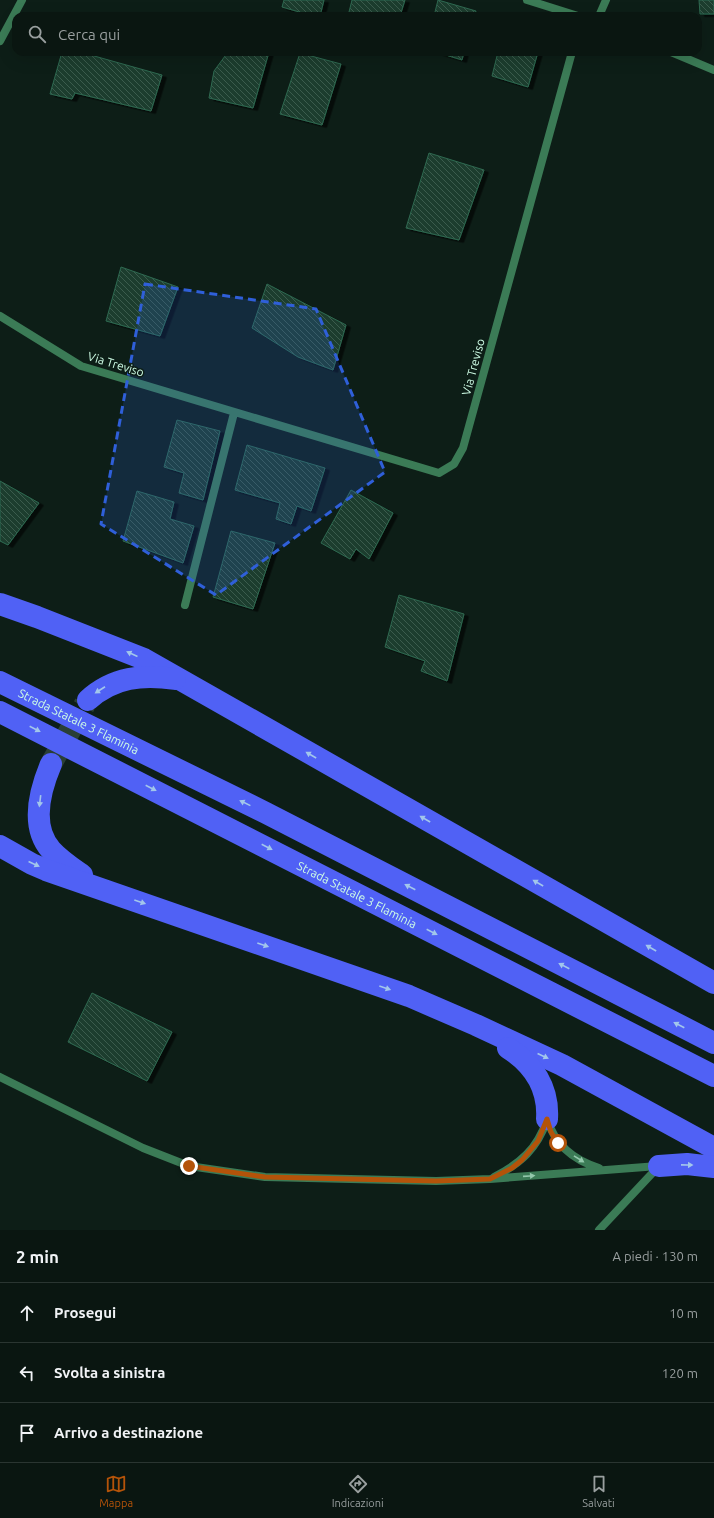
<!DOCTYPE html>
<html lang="it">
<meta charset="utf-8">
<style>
body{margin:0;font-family:Ubuntu,sans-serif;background:#131f1a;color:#f1f3f6}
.stop{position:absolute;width:12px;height:12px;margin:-9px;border:3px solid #b45309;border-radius:50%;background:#fff}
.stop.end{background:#b45309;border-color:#fff;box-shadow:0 1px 4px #0008}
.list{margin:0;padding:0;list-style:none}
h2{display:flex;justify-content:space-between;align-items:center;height:52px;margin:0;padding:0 16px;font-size:17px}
h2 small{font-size:13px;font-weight:400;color:#999f9f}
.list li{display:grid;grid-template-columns:26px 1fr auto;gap:12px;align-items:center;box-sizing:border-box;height:60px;padding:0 16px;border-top:1px solid #2a3531}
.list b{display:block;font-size:15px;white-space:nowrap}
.list em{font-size:13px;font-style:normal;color:#999f9f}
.icon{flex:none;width:22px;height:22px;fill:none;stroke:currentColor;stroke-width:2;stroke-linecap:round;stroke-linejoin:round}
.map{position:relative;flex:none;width:714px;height:1230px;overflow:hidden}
.search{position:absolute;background:#0a1611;box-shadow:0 4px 16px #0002;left:12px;right:12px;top:12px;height:44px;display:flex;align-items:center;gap:10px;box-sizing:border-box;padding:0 14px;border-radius:12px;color:#999f9f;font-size:15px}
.sheet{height:232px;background:#0a1611}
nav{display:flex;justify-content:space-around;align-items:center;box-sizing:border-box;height:56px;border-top:1px solid #2a3531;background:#0a1611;font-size:11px;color:#999f9f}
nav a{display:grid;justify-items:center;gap:2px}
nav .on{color:#b45309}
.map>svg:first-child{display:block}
.building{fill:url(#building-back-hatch);stroke:#2e6950;filter:url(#shadow)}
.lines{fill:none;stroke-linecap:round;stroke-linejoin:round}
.highway-tunnel{stroke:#2a3f36;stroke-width:22;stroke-dasharray:22 11;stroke-linecap:butt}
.street{stroke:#3b7b56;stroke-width:8}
.highway{stroke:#5061f5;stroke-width:22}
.oneway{fill:#a2c6eb}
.oneway2{fill:#93c8ac}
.route{stroke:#b45309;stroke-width:5}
.marked{fill:#2f5fd9;fill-opacity:0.2;stroke:#2f5fd9;stroke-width:3;stroke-dasharray:8 5;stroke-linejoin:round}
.labels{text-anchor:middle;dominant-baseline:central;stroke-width:3;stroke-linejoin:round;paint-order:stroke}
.street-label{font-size:12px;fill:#cefce5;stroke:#0d1e17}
</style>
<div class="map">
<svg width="714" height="1230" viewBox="0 0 714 1230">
<defs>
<pattern id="building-back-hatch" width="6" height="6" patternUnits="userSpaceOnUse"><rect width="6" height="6" fill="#1b3e2f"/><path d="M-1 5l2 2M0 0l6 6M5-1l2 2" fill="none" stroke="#3b5b4d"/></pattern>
<filter id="shadow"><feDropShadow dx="4.5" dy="2.5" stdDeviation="0" flood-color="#0009"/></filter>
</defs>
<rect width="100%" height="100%" fill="#0d1e17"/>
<path class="building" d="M284,0H324L320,16H313L282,7Z
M352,0H405L400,16H348Z
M438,0L476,11L474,16H434Z
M699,0H714V14H700Z
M62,52H80L162,75L151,111L75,93L72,99L50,94Z
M228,52H269L253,108L209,98L214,71Z
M436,52H464L462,60Z
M498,52H538L528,87L492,76Z
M300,53L341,64L322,125L280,114Z
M429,153L484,170L459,240L406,228Z
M121,267L178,287L160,336L106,321Z
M267,284L346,325L333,370L298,357L252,328Z
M177,420L220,431L203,500L179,493L184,473L164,467Z
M247,445L325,468L311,511L297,506L291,524L276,519L280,503L235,490Z
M0,481L39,503L8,545L0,541Z
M351,490L393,513L369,559L356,549L350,559L321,543Z
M137,491L174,502L170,519L194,526L183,563L123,541Z
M231,531L275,543L253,609L213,597Z
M399,595L464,614L447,681L421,671L425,661L385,647Z
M92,993L172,1032L147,1081L68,1042Z"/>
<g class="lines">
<path class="highway-tunnel" d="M51,764L85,704"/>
<path class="street" d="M527,0L578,16
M599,16L606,0
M0,41L22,0
M671,52L714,70
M0,316L81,366L439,473L454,464L463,448L572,52
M185,605L234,413
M0,1077L143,1148L189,1166L265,1177L436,1181L490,1179L658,1166
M547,1119C555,1145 573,1160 599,1168
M494,1177C521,1163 537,1149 547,1120
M599,1230L659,1166"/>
<g class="highway">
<path d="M0,604L37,617L144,659L714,983"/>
<path id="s1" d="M0,682L266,813L714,1043"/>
<path d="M88,700C113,677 143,674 175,679"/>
<path id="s2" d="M0,712L714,1076"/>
<path d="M51,764C40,790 30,826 51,850C60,860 72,868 82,875"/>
<path d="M0,846L32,864L46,870L409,996L476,1025L562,1065L714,1148"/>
<path d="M508,1048C533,1064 549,1088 547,1119"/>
<path d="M659,1166L687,1164L714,1167"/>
</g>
</g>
<defs><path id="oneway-solid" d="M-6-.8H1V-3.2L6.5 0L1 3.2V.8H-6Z"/></defs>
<g class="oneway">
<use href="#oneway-solid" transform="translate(132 654) rotate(-156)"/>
<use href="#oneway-solid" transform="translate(100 690) rotate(147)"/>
<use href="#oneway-solid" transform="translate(35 729) rotate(27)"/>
<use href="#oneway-solid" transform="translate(311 755) rotate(-150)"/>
<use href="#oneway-solid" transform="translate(151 788) rotate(27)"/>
<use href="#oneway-solid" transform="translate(40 801) rotate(97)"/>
<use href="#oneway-solid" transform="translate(245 803) rotate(-154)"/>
<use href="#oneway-solid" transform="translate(425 819) rotate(-150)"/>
<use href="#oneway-solid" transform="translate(267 847) rotate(27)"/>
<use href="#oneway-solid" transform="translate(34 864) rotate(25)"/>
<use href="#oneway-solid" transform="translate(538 883) rotate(-150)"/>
<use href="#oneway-solid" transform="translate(410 887) rotate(-153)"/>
<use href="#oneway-solid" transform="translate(140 902) rotate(19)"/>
<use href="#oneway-solid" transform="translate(432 932) rotate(27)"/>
<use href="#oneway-solid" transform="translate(263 945) rotate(19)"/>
<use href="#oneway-solid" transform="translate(651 948) rotate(-150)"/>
<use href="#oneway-solid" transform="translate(564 966) rotate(-153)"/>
<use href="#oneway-solid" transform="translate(385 988) rotate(19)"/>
<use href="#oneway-solid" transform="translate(679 1025) rotate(-153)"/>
<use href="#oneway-solid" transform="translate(543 1056) rotate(25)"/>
<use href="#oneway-solid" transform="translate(687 1165) rotate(1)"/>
</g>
<g class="oneway2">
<use href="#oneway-solid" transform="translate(579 1159) rotate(32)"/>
<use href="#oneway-solid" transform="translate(529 1176) rotate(-4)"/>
</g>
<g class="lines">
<path class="route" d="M189,1166L265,1177L436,1181L490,1179L512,1168L522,1160L538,1141L547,1119L551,1132L558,1143"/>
</g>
<path class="marked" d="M145,284L316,309L385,472L216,595L101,524Z"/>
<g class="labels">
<g class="street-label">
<text transform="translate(116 364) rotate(17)">Via Treviso</text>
<text transform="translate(473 367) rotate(-75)">Via Treviso</text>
<text stroke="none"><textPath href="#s1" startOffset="88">Strada Statale 3 Flaminia</textPath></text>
<text stroke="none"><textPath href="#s2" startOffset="401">Strada Statale 3 Flaminia</textPath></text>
</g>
</g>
</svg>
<div class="stop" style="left:558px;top:1143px"></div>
<div class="stop end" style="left:189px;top:1166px"></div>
<div class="search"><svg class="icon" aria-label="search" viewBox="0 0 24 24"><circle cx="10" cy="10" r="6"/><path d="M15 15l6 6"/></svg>Cerca qui</div>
</div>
<section class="sheet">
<h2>2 min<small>A piedi · 130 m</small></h2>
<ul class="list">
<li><svg class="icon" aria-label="ahead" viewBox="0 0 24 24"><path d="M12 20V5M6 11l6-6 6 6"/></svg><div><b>Prosegui</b></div><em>10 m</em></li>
<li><svg class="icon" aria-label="left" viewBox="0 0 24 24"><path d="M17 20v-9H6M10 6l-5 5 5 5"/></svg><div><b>Svolta a sinistra</b></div><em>120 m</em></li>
<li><svg class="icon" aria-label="arrive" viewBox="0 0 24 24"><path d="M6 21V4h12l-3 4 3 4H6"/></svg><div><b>Arrivo a destinazione</b></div></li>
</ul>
</section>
<nav>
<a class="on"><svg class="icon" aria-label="map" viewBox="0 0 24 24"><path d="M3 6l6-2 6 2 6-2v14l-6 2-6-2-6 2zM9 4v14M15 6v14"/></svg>Mappa</a>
<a><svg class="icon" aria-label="directions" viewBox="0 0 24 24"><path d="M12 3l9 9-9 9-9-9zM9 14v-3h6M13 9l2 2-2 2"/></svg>Indicazioni</a>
<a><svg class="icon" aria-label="saved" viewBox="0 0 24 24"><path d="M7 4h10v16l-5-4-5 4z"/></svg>Salvati</a>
</nav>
